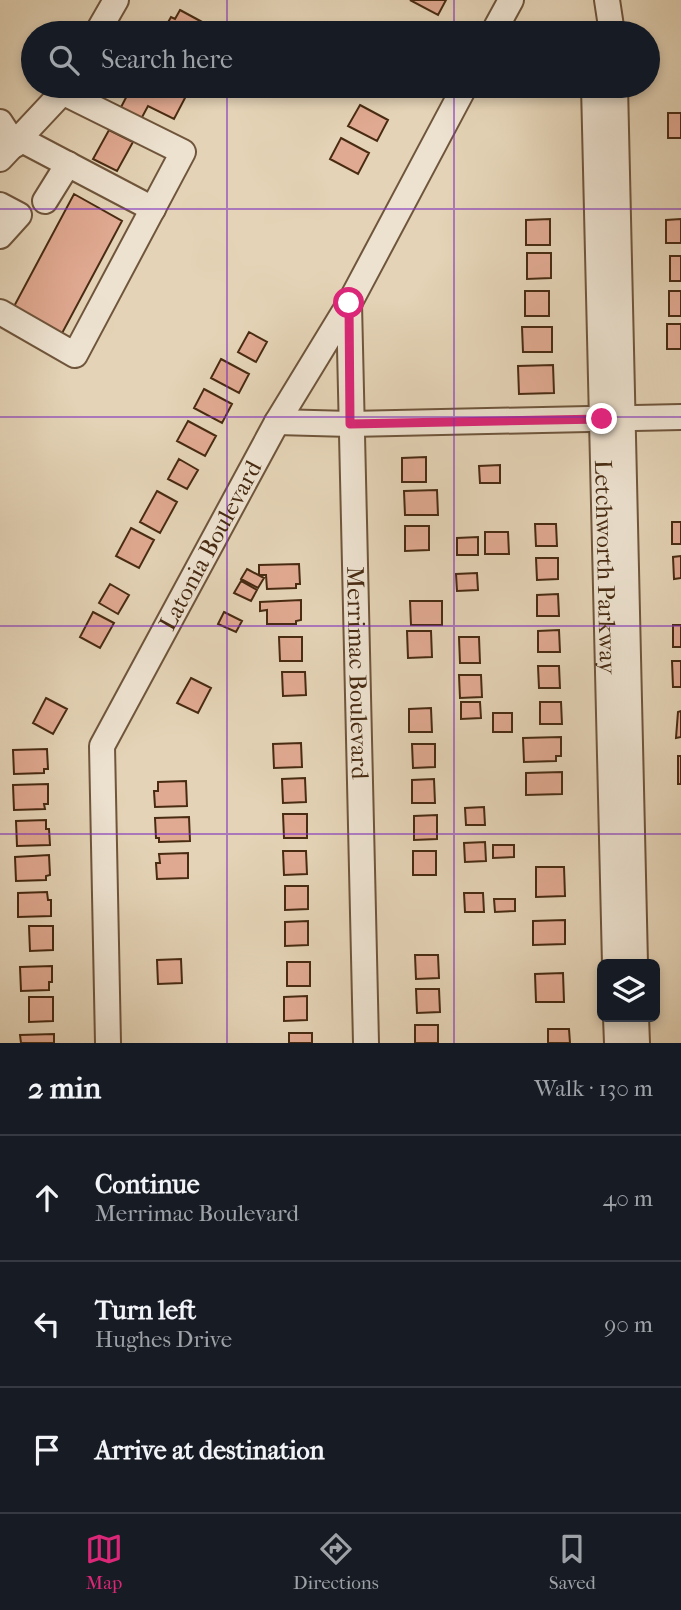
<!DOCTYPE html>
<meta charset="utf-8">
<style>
body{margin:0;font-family:"IM FELL French Canon",serif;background:#20242c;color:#f1f3f6}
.controls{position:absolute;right:21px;bottom:21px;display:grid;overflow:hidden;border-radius:10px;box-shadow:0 4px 10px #0003}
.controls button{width:63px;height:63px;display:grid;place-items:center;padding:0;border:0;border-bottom:2px solid #363941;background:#171b24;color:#f1f3f6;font:35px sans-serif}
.stop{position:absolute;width:21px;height:21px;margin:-16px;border:5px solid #db2777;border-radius:50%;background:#fff}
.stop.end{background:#db2777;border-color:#fff;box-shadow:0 2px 7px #0008}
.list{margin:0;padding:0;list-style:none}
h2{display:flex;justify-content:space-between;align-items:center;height:91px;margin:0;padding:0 28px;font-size:30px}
h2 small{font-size:23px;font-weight:400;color:#9ea1a6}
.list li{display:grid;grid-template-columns:46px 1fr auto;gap:21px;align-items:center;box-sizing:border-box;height:126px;padding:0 28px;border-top:2px solid #363941}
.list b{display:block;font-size:26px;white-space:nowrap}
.list p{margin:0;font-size:23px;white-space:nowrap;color:#9ea1a6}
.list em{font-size:23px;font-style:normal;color:#9ea1a6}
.icon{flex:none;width:38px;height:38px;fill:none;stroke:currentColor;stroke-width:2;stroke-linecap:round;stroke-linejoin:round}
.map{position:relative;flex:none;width:681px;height:1043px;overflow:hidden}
.search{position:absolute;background:#171b24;box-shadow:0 4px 10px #0003;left:21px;right:21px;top:21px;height:77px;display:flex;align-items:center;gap:18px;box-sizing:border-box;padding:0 24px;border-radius:38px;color:#9ea1a6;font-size:26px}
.sheet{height:469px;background:#171b24}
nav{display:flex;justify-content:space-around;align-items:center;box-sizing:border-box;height:98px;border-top:2px solid #363941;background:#171b24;font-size:19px;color:#9ea1a6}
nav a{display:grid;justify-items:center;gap:4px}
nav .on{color:#db2777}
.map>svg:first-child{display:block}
.building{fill:#e0a991;stroke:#482b12;stroke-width:2}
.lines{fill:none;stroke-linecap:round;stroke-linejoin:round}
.minor-casing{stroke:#6f553b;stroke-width:28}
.minor{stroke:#ede2d0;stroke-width:24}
.route{stroke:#db2777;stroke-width:9}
.grid{fill:none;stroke:#7b2cbf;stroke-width:2;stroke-opacity:0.55}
.labels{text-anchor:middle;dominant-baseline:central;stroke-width:7;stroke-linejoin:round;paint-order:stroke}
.street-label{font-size:24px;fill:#482b12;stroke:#ede2d0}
</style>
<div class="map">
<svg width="681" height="1043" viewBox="0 0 681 1043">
<rect width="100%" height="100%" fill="#e4d3b6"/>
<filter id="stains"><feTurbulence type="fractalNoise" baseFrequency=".00286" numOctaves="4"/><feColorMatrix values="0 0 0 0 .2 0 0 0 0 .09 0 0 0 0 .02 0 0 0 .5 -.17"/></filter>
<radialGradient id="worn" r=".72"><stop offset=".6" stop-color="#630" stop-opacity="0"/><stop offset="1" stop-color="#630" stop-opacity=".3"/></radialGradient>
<path class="building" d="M410,0H446L438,15Z
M180,10L204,23L198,33H162L171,17L175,19Z
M132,86L135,88L137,86H162L185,98L174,119L148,106L140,121L119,111Z
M360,105L388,120L377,141L348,126Z
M668,113H681V138H668Z
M109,130L133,142L117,171L93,159Z
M341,138L369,153L358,174L330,159Z
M74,194L122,221L60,337L11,312Z
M550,219V245H526V220Z
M681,219V243H666V220Z
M527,253H551V278L527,279Z
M670,256H681V281H670Z
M525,291H549V316H525Z
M669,291H681V316H669Z
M667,324H681V349H667Z
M522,327H552V352H523Z
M249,332L267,342L256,362L238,352Z
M221,359L249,374L239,393L211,378Z
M553,365L554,393L519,394L518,366Z
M204,389L232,404L222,423L194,408Z
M188,421L216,436L205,456L177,441Z
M426,457V482H402V458Z
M179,459L198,470L187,489L168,479Z
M500,465V483H480L479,466Z
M437,490L438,515H405L404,491Z
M157,491L177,502L160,533L140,522Z
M672,522H681V544H672Z
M535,524H556L557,546H536Z
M405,526H429V550L405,551Z
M131,528L154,540L139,568L116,556Z
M485,532H508L509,554H485Z
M478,537V555H457V538Z
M681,556V578L674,579L673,557Z
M536,558H558V579L537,580Z
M299,564L300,584H296V588L267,589L266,575H259V565Z
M247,569L264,578L258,588L241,579Z
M477,573L478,590L457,591L456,574Z
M241,581L257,590L251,601L234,593Z
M110,584L129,595L118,614L99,603Z
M558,594L559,616H537V595Z
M301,600V620L296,621V624H267V610L260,611V602Z
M410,601H442V625H411Z
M93,612L114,623L100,648L80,637Z
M224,612L242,621L236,632L218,624Z
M673,625H681V647H673Z
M559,630L560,652H538V631Z
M407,631H431L432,657L408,658Z
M279,637H302V661H280Z
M459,637H479L480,663H460Z
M672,661H681V687H673Z
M538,666H559L560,688H539Z
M282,672H305L306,695L283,696Z
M459,675H481L482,697L460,698Z
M191,678L211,688L198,713L177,703Z
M46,698L67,709L53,734L33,723Z
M461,702H480L481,718L461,719Z
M540,702H561L562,724H540Z
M431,708L432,732H409V709Z
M681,711V737L676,738L678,712Z
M493,713H512V732H493Z
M561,737V756H556V761L524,762L523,738Z
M301,743L302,767L274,768L273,744Z
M412,744H435V767L413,768Z
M47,749L48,769H44V773L14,774L13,750Z
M678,756H681V784H678Z
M562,772V794L526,795V773Z
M305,778L306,802L283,803L282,779Z
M434,779L435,803H412V780Z
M186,781L187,806L155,807L154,791H158V782Z
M48,784V804H44L45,809L14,810L13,785Z
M484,807L485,825H466L465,808Z
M283,814H307V838H284Z
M437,815V839L414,840V816Z
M189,817L190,841L159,842V838H156L155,818Z
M46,820V829H49L50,845L17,846L16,821Z
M485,842L486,861L465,862L464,843Z
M493,845H514V857L493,858Z
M283,851H306L307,874L284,875Z
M413,851H436V875H413Z
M188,853V878L157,879L156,863H160L159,854Z
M49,855L50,875L46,876V880L16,881L15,857Z
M536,867H564L565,896L536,897Z
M285,886H308V909L285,910Z
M47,892L48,900H51V916L18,917V893Z
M464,893H483L484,912H465Z
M494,899H515V911L495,912Z
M565,920V944L533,945V921Z
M308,921V945L285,946V922Z
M29,926H53V950L30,951Z
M415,955H438L439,978L416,979Z
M181,959L182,983L158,984L157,960Z
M287,962H310V986H287Z
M52,966V982H49V990L21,991L20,967Z
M563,973L564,1002H536L535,974Z
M416,989H439L440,1012L417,1013Z
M307,996V1020L284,1021V997Z
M29,997H53V1021L29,1022Z
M415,1025H438V1043H415Z
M548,1029H569L570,1043H548Z
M289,1033H312V1043H289Z
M54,1034V1043H21L20,1035Z"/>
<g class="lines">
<g class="minor-casing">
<g id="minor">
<path d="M607,0L612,33"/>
<path d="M97,33L116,0"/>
<path d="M493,33L511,0"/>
<path id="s1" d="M594,86L615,964"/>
<path d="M615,86L635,964"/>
<path d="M0,122L15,145"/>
<path d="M20,139L153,209"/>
<path d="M0,159L60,95L65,86"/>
<path d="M45,201L68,164"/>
<path d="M0,205L19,215L0,236"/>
<path id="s2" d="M349,304L366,1043"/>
<path d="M0,312L75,355L183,152L62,92"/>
<path d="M277,422L350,424L681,417"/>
<path d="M616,1017L617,1043"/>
<path d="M636,1017L637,1043"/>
<path id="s3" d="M108,1043L102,746L277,422L349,304L465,86"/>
</g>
</g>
<use href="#minor" class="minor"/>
</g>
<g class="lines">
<path class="route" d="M349,303L350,424L602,419"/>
</g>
<path class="grid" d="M227,0V33M454,0V33M227,86V1043M454,86V1043M0,209H681M0,417H681M0,626H681M0,834H681"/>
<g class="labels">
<g class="street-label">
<text stroke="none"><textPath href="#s3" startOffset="525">Latonia Boulevard</textPath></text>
<text stroke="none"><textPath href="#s1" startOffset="481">Letchworth Parkway</textPath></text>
<text stroke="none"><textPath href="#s2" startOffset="369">Merrimac Boulevard</textPath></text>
</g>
</g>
<rect width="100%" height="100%" filter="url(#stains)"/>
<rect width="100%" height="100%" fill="url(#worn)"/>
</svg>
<div class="controls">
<button><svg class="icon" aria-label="layers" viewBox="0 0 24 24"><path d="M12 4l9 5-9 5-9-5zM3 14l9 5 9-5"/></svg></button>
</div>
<div class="stop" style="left:349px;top:303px"></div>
<div class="stop end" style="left:602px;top:419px"></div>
<div class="search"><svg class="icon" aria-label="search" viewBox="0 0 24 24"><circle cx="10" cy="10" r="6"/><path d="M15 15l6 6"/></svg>Search here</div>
</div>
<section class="sheet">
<h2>2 min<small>Walk · 130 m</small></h2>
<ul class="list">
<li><svg class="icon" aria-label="ahead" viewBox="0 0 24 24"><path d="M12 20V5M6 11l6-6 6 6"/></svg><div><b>Continue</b><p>Merrimac Boulevard</p></div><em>40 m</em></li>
<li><svg class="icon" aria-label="left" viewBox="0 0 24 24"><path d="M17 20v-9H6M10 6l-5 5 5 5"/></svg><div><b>Turn left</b><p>Hughes Drive</p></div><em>90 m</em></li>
<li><svg class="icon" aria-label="arrive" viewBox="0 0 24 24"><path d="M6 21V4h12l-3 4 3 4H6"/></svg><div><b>Arrive at destination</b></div></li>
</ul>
</section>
<nav>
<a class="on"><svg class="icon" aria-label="map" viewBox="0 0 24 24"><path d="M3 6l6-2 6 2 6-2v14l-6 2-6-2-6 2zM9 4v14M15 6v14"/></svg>Map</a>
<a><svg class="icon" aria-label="directions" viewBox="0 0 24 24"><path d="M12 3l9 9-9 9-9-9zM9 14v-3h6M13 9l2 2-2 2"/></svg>Directions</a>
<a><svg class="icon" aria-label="saved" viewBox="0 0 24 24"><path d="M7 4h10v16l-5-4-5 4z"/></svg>Saved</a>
</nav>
